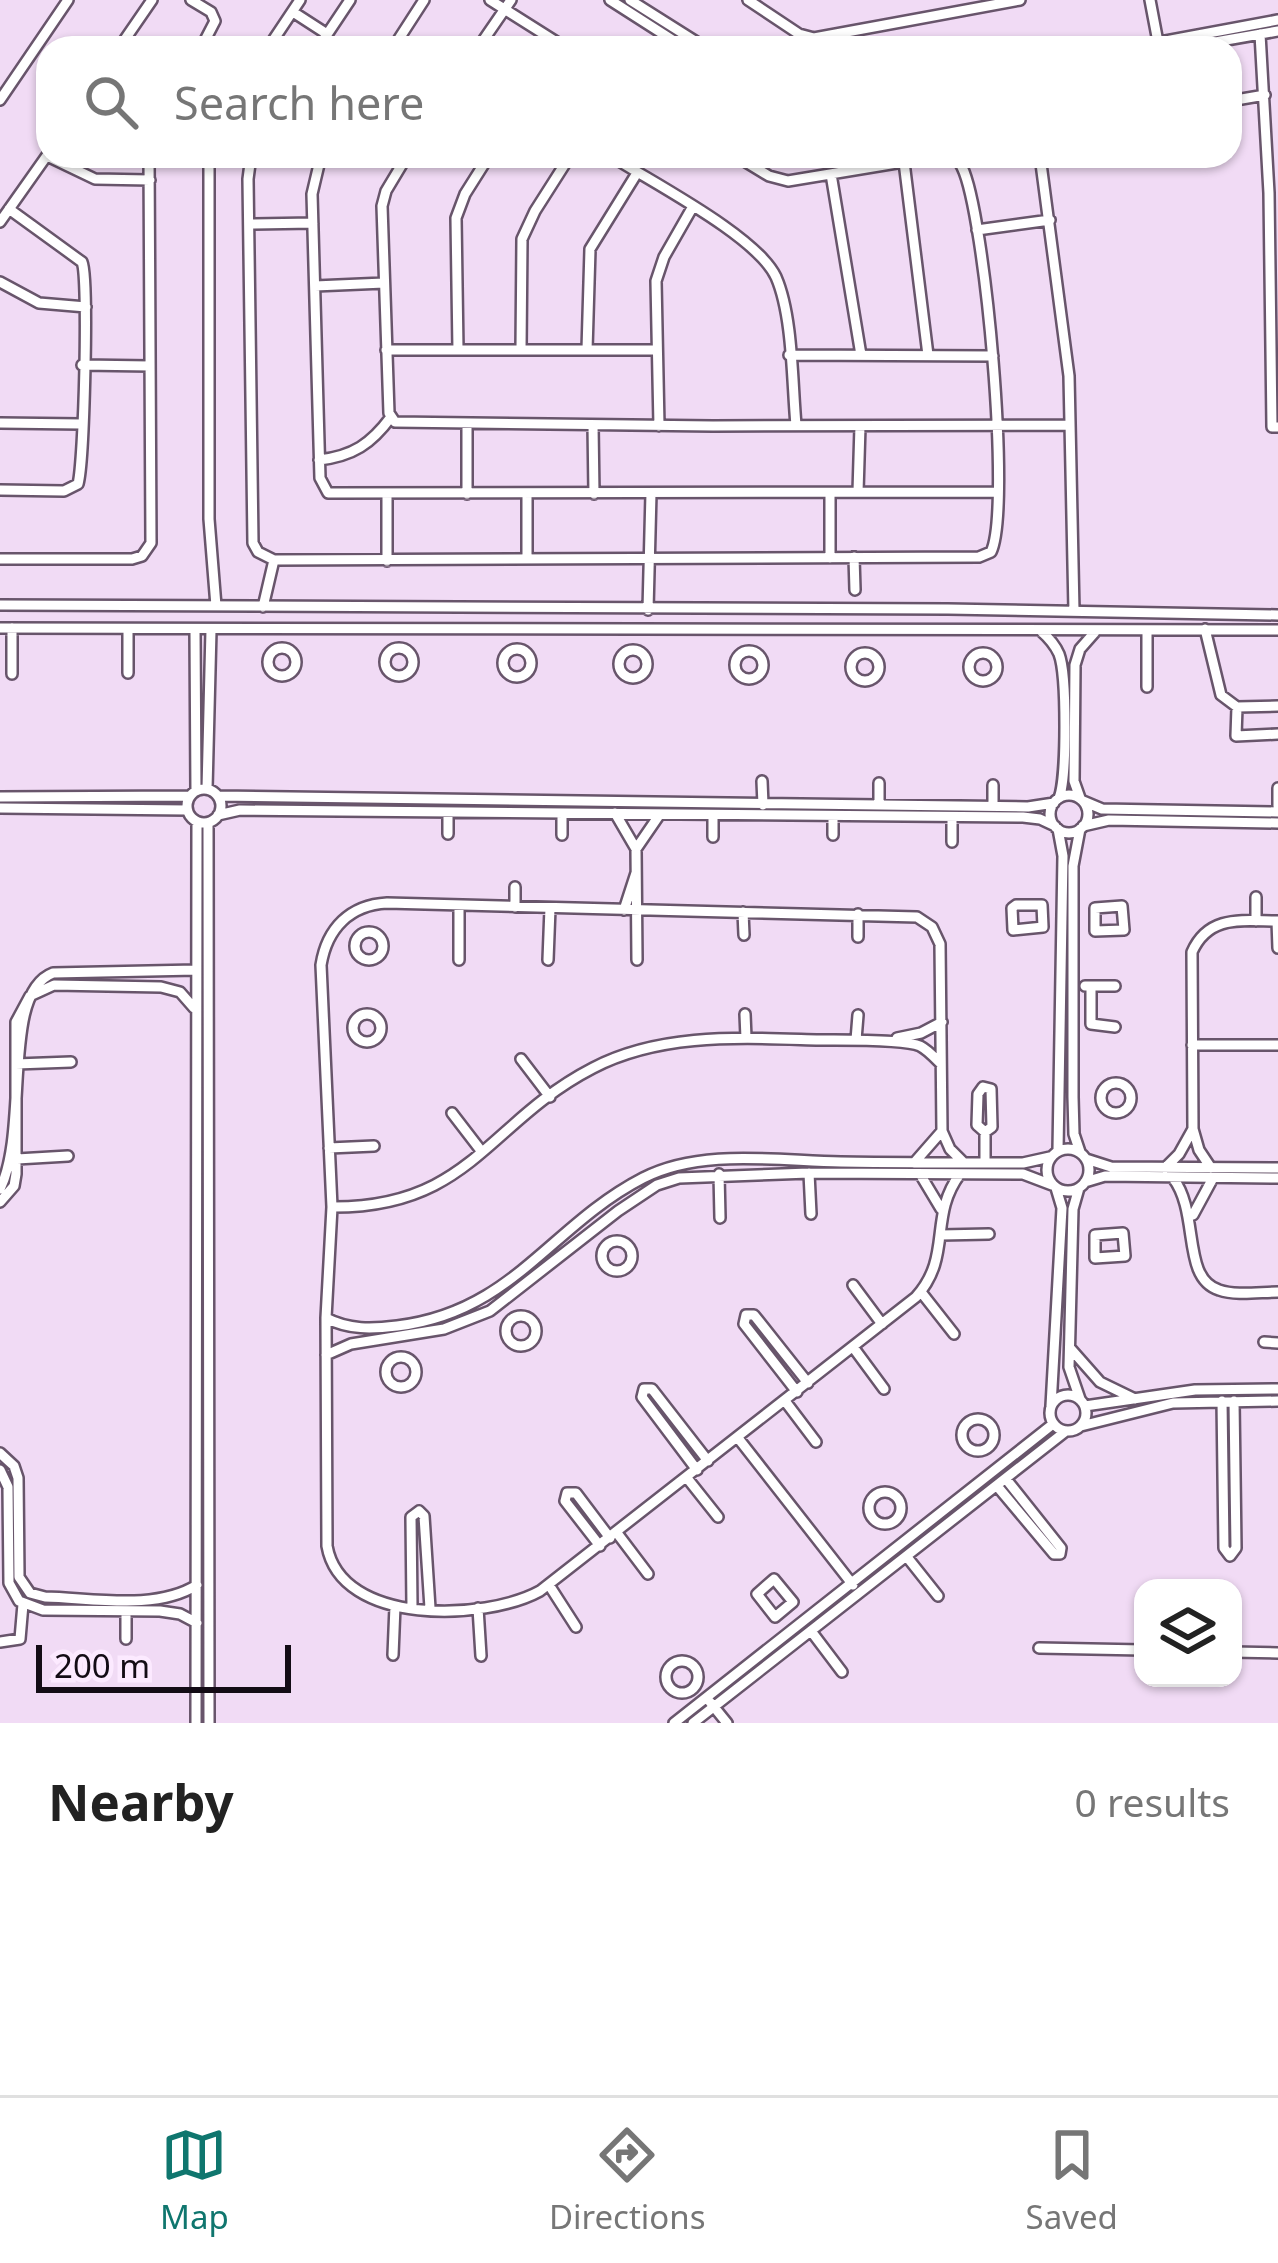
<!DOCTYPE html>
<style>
body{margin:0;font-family:"Noto Sans",sans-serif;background:#f2f2f2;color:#222}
.controls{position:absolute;right:36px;bottom:36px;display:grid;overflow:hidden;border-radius:24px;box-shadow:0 3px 9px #0004}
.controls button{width:108px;height:108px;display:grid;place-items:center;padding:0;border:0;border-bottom:3px solid #e0e0e0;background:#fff;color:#222;font:60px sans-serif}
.scale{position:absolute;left:36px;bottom:30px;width:255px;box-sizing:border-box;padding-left:12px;border:6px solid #130c15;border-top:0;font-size:33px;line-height:42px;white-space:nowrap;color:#130c15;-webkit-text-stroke:9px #fceaff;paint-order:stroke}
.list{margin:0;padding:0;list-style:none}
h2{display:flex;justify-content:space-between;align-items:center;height:156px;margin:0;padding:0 48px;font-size:51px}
h2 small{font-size:39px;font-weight:400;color:#767676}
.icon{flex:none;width:66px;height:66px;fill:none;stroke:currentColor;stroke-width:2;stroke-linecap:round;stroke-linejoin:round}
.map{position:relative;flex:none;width:1278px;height:1723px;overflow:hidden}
.search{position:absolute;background:#fff;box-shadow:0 3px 9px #0004;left:36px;right:36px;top:36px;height:132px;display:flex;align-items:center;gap:30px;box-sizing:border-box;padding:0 42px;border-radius:36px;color:#767676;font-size:45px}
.sheet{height:372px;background:#fff}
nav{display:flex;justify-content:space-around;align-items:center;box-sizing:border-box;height:168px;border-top:3px solid #e0e0e0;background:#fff;font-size:33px;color:#767676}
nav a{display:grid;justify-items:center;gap:6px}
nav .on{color:#0f766e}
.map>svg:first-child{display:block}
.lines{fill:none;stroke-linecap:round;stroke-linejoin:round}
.minor-casing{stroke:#68556b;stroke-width:14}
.minor{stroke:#fff;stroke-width:9}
</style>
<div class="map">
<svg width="1278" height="1723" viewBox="0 0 1278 1723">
<rect width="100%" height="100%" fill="#f1dbf5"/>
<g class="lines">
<g class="minor-casing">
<path id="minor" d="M191,0L211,12L215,21L201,48
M490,0L566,48
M610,0L685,48
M630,0L706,48
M748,0L799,34L814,38L1020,0
M1150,0L1158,42
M293,12L327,34
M1260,34L1269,193L1272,427H1278
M119,48L152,0
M268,48L300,0
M318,48L350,0
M393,48L424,0
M478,48L511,0
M1128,48L1278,20
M1181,48L1278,31
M0,100L68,0
M1230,101L1265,95
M47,156L95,179L150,180
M209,156V519L216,606
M251,156L248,179L253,543L258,552L274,560L979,557L991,552C1012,509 985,213 962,167C958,159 956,160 948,156
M321,156L312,194L320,478L328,493L997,492
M407,156L386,191L382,206L389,413L395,422L713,426L1070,425
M611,156C651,182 757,236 776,277C793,316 792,382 796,425
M736,156L769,176L788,181L939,156
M1040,156L1069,376L1074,611
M904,162L928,355
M831,174L861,355
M0,222L48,154
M249,224L313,223
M977,230L1050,220
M0,282L39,303L86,307
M315,286L384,283
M386,350H656
M458,350L456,218L465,194L489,156
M521,350L522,239L535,211L570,156
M587,350L590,249L637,173
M789,355L993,356
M82,365L150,366
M0,423L81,424
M593,425L594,494
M659,426L656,281L664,257L692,208
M319,460C353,456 371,444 391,417
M0,490L64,491L78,484C84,462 89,278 82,262L9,209
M858,492L860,426
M830,493V558
M467,494V424
M854,557L855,590
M0,559H132L142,556L151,543L149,156
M527,559V494
M387,561V495
M0,605L948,609L1278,615
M263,607L274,560
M648,610L651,493
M0,628L1278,630
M1205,629L1221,695L1237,707L1278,706
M195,630L196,791
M1041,631C1049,638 1055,645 1059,654C1067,675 1067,778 1059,798
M1147,631V687
M268 662a14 14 0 1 1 28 0a14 14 0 1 1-28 0Z
M385 662a14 14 0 1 1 28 0a14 14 0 1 1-28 0Z
M503 663a14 14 0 1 1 28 0a14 14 0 1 1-28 0Z
M619 664a14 14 0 1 1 28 0a14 14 0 1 1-28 0Z
M735 665a14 14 0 1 1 28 0a14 14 0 1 1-28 0Z
M969 667a14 14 0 1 1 28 0a14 14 0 1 1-28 0Z
M851 667a14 14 0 1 1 28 0a14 14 0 1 1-28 0Z
M128,673V629
M12,674V628
M1237,707L1236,736L1278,734
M762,781L763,805
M879,783V805
M1278,788V806
M187 806a17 17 0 1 1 34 0a17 17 0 1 1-34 0Z
M207,789L211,630
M1050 814a19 19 0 1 1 38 0a19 19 0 1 1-38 0Z
M218,796L1028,807L1054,803
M0,797L190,796
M1080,798L1074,781L1075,665L1080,649L1095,632
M1083,801L1102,809L1278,812
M993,806V785
M0,808L187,810
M448,812V834
M615,813L636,849L637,960
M218,815L240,810L1023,817L1040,819L1055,826
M208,823L209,1723
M1083,826L1109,820L1278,823
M1080,829L1073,866V1097L1074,1134L1080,1152
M562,835V813
M833,835V816
M713,837V815
M952,842V817
M636,849L660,814
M1256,897V921
M1016,905H1042L1043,927L1013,930L1012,908Z
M1122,906L1124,930L1095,931V908Z
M515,907V887
M624,910L636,873
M743,912L744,935
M858,914V937
M1277,921L1278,948
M355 946a14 14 0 1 1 28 0a14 14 0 1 1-28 0Z
M459,960V905
M548,960L550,908
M1085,986H1115
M1091,986V1024L1115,1027
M353 1028a14 14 0 1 1 28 0a14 14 0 1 1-28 0Z
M745,1014L746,1038
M897,1038L921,1033L942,1022
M856,1040L858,1015
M1192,1045H1278
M521,1059L550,1097
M16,1064L71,1062
M1101 1098a15 15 0 1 1 30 0a15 15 0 1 1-30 0Z
M983,1087L991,1089L992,1127L985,1132L977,1125L978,1094Z
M452,1113L482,1152
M329,1148L374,1146
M1047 1170a21 21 0 1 1 42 0a21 21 0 1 1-42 0Z
M1058,1150L1063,856L1058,829
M17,1159L68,1156
M1086,1159L1111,1167L1278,1168
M914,1163L942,1131
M985,1163V1132
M1165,1168L1179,1154L1193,1129
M1211,1168L1199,1150L1193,1129L1192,952C1209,914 1243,921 1278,921
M809,1173L811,1214
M719,1174L720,1218
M920,1174L941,1209
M960,1174C928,1217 953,1256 916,1297L540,1591C485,1621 341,1626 327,1546L326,1318L332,1207L321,965C327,928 350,905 387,903L917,917L932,927L940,944L942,1131L950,1149L964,1163
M1173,1178C1200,1213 1181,1278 1219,1290C1236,1296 1260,1292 1278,1292
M1085,1182L1105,1176L1278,1178
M1079,1188L1073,1209L1069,1367L1080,1399
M0,1189C30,1128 0,993 53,973L196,970
M0,1202L14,1186L16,1174V1022L30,996L54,985L161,987L180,992L194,1008
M332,1207C470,1208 488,1122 593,1068C662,1032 744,1038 820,1040C840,1040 905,1039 920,1046C928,1050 935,1058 941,1064
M1193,1215L1213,1178
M1123,1233L1125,1256L1095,1258V1235Z
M941,1235L989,1234
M602 1256a15 15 0 1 1 30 0a15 15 0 1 1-30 0Z
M853,1285L882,1324
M921,1292L954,1334
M506 1331a15 15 0 1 1 30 0a15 15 0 1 1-30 0Z
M326,1318C349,1330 372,1329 397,1326C513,1312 550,1226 643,1178C701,1148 778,1161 841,1162C902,1163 962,1163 1023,1163L1050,1157
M1264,1342L1278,1343
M853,1347L884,1389
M1070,1348L1100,1382L1135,1399
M326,1355L351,1344L444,1329L490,1311L618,1211L657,1185L679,1178L809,1173L1023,1174L1052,1185
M386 1372a15 15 0 1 1 30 0a15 15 0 1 1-30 0Z
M797,1392L744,1324L746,1315H754L808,1383
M1050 1413a18 18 0 1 1 36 0a18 18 0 1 1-36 0Z
M785,1401L816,1442
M1222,1401L1224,1548L1230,1556L1236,1548L1234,1401
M1051,1406L1062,1208L1056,1188
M1085,1406L1195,1390L1278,1389
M962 1435a16 16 0 1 1 32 0a16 16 0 1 1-32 0Z
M1081,1426L1173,1403L1278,1401
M738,1438L853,1585
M0,1453L14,1466L18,1478L19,1577L30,1593L45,1597C93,1598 155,1611 197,1585
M0,1470L8,1487L9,1583L19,1601L43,1610L160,1611L180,1614L197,1623
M697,1470L642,1397L644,1389H652L708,1461
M687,1478L718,1517
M997,1486L1054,1554H1060L1061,1548L1006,1479
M869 1508a16 16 0 1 1 32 0a16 16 0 1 1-32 0Z
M617,1533L648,1574
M600,1546L565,1501L567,1493H576L610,1538
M907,1557L938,1596
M774,1579L793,1602L775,1617L757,1594Z
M549,1585L576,1627
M412,1607L411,1517L419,1511L424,1516L430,1608
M478,1608L481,1656
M126,1611V1639
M811,1631L842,1672
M0,1642L20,1639L23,1604
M1039,1648L1143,1650
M1233,1652L1278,1653
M393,1655L395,1606
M666 1677a16 16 0 1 1 32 0a16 16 0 1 1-32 0Z
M710,1702L727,1723
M196,1723L197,822
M674,1723L1053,1424
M693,1723L1066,1431"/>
</g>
<use href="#minor" class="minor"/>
</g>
</svg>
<div class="controls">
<button><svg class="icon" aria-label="layers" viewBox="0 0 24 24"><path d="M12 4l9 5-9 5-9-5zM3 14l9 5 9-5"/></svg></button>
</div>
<div class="scale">200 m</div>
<div class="search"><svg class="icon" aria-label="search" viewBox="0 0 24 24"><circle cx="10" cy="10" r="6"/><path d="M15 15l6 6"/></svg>Search here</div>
</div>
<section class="sheet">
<h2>Nearby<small>0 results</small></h2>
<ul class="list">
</ul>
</section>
<nav>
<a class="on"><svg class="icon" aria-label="map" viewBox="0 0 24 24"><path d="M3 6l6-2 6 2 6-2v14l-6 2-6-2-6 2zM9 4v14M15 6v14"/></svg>Map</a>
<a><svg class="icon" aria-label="directions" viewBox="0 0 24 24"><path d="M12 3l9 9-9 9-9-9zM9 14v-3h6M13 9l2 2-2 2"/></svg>Directions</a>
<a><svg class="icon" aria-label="saved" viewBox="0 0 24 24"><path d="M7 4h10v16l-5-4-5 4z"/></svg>Saved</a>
</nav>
